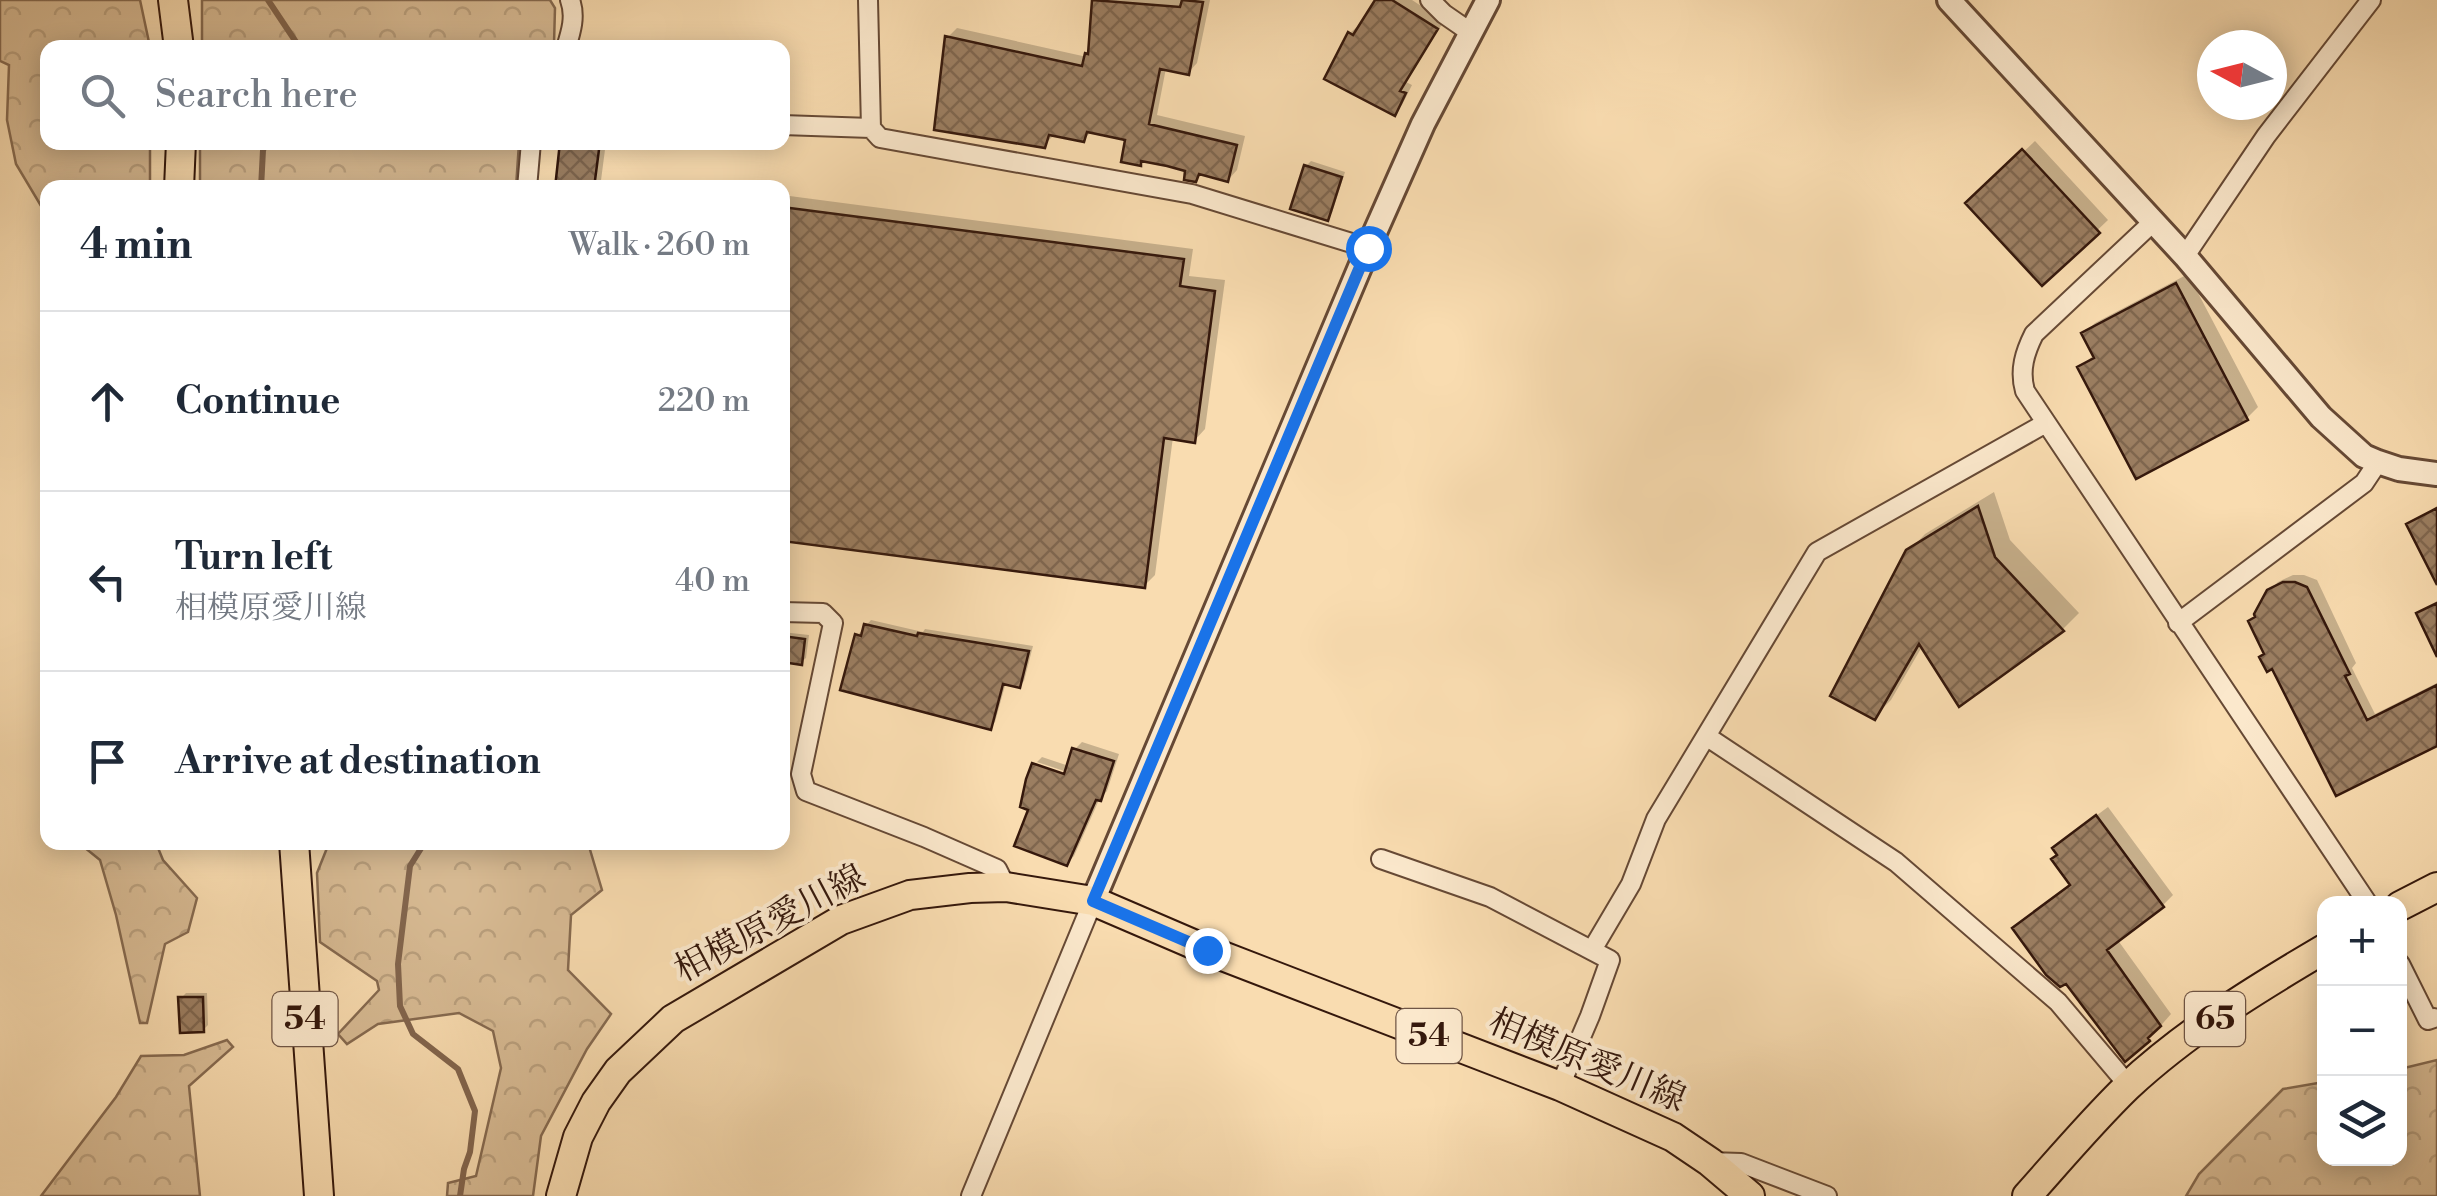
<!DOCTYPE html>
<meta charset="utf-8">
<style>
body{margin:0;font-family:"Libre Bodoni","Noto Serif JP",serif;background:#f2f2f3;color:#1f2937}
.controls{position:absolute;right:30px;bottom:30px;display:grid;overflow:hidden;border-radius:20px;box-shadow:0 5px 25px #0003}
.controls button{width:90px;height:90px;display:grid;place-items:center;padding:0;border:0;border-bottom:2px solid #e0e1e3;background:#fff;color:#1f2937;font:50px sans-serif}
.compass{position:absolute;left:2197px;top:30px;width:90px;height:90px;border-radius:50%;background:#fff;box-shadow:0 5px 25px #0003;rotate:277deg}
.stop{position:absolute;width:30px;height:30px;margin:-22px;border:8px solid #1a73e8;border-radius:50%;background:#fff}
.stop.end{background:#1a73e8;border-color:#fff;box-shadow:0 2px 10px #0008}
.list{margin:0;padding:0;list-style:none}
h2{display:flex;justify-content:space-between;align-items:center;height:130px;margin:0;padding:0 40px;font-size:42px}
h2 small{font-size:32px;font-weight:400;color:#747a83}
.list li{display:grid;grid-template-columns:65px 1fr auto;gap:30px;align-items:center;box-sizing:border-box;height:180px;padding:0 40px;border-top:2px solid #e0e1e3}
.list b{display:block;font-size:38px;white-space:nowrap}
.list p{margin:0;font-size:32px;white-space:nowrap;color:#747a83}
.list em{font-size:32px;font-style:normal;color:#747a83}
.icon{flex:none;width:55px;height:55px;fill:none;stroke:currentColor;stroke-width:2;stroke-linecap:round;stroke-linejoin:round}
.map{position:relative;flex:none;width:2437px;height:1196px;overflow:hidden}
.search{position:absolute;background:#fff;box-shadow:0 5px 25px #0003;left:40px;top:40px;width:750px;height:110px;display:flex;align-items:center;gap:25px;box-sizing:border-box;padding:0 35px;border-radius:20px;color:#747a83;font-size:38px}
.panel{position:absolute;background:#fff;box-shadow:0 5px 25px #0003;left:40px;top:180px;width:750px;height:670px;border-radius:20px}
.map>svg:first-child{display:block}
.forest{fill:url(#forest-crowns);stroke:#866a50;stroke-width:2.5}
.shadow{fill:#0003}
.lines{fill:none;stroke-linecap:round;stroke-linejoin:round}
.stream{stroke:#82654d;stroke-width:6}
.building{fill:url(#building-cross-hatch);stroke:#35180c;stroke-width:2.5}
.minor-casing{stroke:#664935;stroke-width:22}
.tertiary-casing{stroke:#664935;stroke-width:28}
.primary-casing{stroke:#35180c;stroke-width:32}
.minor{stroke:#fbe8cc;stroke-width:18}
.tertiary{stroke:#fbe8cc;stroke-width:22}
.primary{stroke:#f9dcb0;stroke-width:28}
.route{stroke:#1a73e8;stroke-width:12}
.labels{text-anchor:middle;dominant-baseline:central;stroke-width:8;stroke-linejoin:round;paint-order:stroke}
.shield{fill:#fbe8cc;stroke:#705646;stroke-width:2.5}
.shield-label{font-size:32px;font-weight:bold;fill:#35180c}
.street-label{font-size:35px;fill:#35180c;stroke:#fbe8cc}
</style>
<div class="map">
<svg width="2437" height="1196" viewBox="0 0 2437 1196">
<defs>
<pattern id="forest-crowns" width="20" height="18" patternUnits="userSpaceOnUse" patternTransform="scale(2.5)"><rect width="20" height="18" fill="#d8bb94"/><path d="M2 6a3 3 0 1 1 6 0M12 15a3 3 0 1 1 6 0" fill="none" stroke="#baa07e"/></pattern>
<pattern id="building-cross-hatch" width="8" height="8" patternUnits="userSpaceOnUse" patternTransform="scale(2.5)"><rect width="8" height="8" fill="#9b7e61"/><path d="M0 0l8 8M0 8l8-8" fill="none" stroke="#7f664e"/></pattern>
</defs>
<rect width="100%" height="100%" fill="#f9dcb0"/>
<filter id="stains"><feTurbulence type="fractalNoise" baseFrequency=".002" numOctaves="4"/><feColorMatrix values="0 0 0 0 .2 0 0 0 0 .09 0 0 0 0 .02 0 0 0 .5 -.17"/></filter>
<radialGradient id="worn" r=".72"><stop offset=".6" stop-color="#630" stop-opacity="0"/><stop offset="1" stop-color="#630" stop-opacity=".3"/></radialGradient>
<path class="forest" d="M0,0H140L150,47L48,48V142L150,143V187L48,188L47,216L16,164L7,120L9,65L0,61Z
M202,0H550L555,8L554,44L552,48L202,47Z
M200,143H519L516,187H200Z
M79,843H156L163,860L197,898L188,932L165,944L147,1023H140L116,915L100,860Z
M329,843H588L602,890L571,915L568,970L611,1014L587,1049L541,1136L533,1196H447L448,1183L476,1176L501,1068L493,1031L459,1013L378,1024L347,1044L338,1034L379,990L377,981L320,942L317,873Z
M227,1040L233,1047L189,1086L200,1196H41L116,1097L141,1056L184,1055Z
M2437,1060V1196H2186L2199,1174L2283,1089L2324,1082V1158H2400V1069Z"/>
<path class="shadow" d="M1095,0H1210L1197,63L1188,73L1166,68L1157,115L1245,136L1237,170L1228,180L1202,172L1195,179L1187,169L1144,159L1140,163L1128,138L1092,131L1084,139L1054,135L1044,145L948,37L957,28L1087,57L1091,51Z
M1378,0H1412L1444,21L1406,82L1412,85L1402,105L1394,112L1350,33L1358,26L1361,27Z
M2035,141L2108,220L2042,283L1969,203Z
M563,142H606L600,188H557Z
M1311,161L1345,172L1332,213L1327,218L1306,166Z
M782,195L1193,249L1189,276L1225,280L1205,429L1195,440L1173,437L1155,575L1144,586L782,539Z
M2188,274L2258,407L2247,418L2080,367L2095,354L2084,333L2095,323Z
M1994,492L2010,540L2079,613L2063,629L1959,703L1923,645L1891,700L1874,717L1908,552L1925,534Z
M2293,575H2304L2317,580L2356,663L2352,668L2375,714L2437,683V743L2337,792L2266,653L2257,615L2269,591L2278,582Z
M871,620L923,632L925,629L1033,646L1024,681L1019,686L1006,682L995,722L990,727L857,636Z
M782,632L809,635L806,658L801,662L782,660Z
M1082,742L1119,754L1107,791L1099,800L1074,856L1067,863L1076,775L1037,762L1042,757L1069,766L1075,749Z
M2108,807L2173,895L2162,906L2117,939L2171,1014L2149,1039L2126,1059L2072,884L2060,854L2066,838Z
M186,993H207L208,1025L203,1030L181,998Z"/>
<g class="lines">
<path class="stream" d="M268,0L300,48
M261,188L263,150L268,142
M425,842L410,866L398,964L400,1006L413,1034L458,1069L475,1111L470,1152L464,1169L460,1196"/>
</g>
<path class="building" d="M1092,0L1180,7L1182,0L1203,2L1189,75L1160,69L1149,124L1237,145L1228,182L1199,174L1196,182L1184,180L1185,171L1167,166L1141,161V166L1121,162L1125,140L1087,132L1084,142L1049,135L1045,148L934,130L945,36L1082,66L1085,53L1088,54Z
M1375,0H1392L1438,29L1400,91L1406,93L1395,116L1324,79L1348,32L1353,35Z
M560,142H600L594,188H555Z
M2022,149L2100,233L2042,286L1965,203Z
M1304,165L1342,177L1328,221L1290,209Z
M782,207L1184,259L1180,286L1215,291L1195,443L1164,438L1145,588L782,541Z
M2176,283L2248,420L2136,479L2077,367L2094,358L2081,333Z
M1978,506L1995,557L2064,631L1959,707L1919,644L1875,720L1830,696L1906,550Z
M2437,508V585L2406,524Z
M2283,582H2295L2307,587L2350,674L2345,676L2367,720L2437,685V746L2336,796L2272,669L2267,672L2259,657L2264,654L2248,621L2255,617L2254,614L2267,590Z
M2437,603V657L2416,613Z
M864,624L917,636L918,633L1029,651L1020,688L1003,684L991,730L840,690L855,634L861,636Z
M782,636L805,639L802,665L782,662Z
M1072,748L1114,761L1101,801L1096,800L1067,866L1014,846L1028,810L1020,807L1026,779L1032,763L1064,774Z
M2096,815L2164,907L2107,950L2161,1026L2148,1038L2150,1041L2125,1062L2066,984L2060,987L2046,975L2012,928L2070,885L2051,859L2057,855L2052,848Z
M178,997H203L204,1032L180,1033Z"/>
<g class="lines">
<g class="minor-casing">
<path id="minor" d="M868,0L871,128L880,138L1192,194L1368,248
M1430,0L1444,14L1470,32
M566,48C571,32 576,16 570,0
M782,125L871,128
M527,188L531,142
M2153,222L2034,334C2025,352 2019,370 2025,391L2368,904
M2185,256L2266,136L2371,0
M782,612L823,613L833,623L801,774L806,791L924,837L997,869L1006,887
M2178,623L2364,483L2378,462
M1706,736L1896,862L2058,1002L2129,1086
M1381,859L1490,897L1610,960L1590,1016L1560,1086
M1592,950L1631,884L1656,819L1817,552L2046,423
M2400,964L2428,1020L2434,1018
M1710,1162L1741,1163L1827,1196
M971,1196L1093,901"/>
</g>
<g class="tertiary-casing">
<path id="tertiary" d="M1949,0L2185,256L2321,417L2364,456L2378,462L2399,469L2437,474
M1093,901L1368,248L1423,124L1488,0"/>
</g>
<g class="primary-casing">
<path id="primary" d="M173,0L179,48
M179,188L181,142
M294,842L319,1196
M2400,906L2437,887
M561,1196L578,1137L596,1102L618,1071L673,1019L841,920L910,895L970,888L1006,887L1093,901L1207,950L1560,1086L1673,1137L1710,1162L1750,1196
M2027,1196C2060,1159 2092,1121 2127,1087C2186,1032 2256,989 2324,949"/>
</g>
<use href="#minor" class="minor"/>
<use href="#tertiary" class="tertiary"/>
<use href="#primary" class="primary"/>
</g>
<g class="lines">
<path class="route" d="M1207,950L1093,901L1368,248"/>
</g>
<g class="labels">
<g class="shield">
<rect x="272.5" y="992" width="65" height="54" rx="8"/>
<rect x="2185" y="992" width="60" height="54" rx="8"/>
<rect x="1396.5" y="1009" width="65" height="54" rx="8"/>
</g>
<g class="shield-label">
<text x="305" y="1019">54</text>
<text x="2215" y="1019">65</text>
<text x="1429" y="1036">54</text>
</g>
<g class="street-label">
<text transform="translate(770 924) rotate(-28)">相模原愛川線</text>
<text transform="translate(1587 1061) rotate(23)">相模原愛川線</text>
</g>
</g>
<rect width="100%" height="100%" filter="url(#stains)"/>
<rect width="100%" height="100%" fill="url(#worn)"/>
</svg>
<div class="controls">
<button>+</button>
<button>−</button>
<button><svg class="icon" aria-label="layers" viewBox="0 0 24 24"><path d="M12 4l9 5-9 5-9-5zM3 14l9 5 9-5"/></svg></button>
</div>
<svg class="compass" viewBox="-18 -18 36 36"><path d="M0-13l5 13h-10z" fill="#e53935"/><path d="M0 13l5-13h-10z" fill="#747a83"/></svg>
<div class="stop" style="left:1368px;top:248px"></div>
<div class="stop end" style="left:1207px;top:950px"></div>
<div class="search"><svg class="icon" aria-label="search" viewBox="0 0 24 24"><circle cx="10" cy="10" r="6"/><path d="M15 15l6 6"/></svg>Search here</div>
<section class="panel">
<h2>4 min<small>Walk · 260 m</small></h2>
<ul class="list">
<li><svg class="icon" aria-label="ahead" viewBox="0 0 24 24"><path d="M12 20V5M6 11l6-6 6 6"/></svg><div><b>Continue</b></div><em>220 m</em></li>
<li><svg class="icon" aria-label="left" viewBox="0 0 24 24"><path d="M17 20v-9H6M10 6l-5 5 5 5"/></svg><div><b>Turn left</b><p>相模原愛川線</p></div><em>40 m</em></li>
<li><svg class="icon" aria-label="arrive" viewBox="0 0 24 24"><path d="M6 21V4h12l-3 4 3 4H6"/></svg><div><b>Arrive at destination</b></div></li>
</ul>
</section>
</div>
